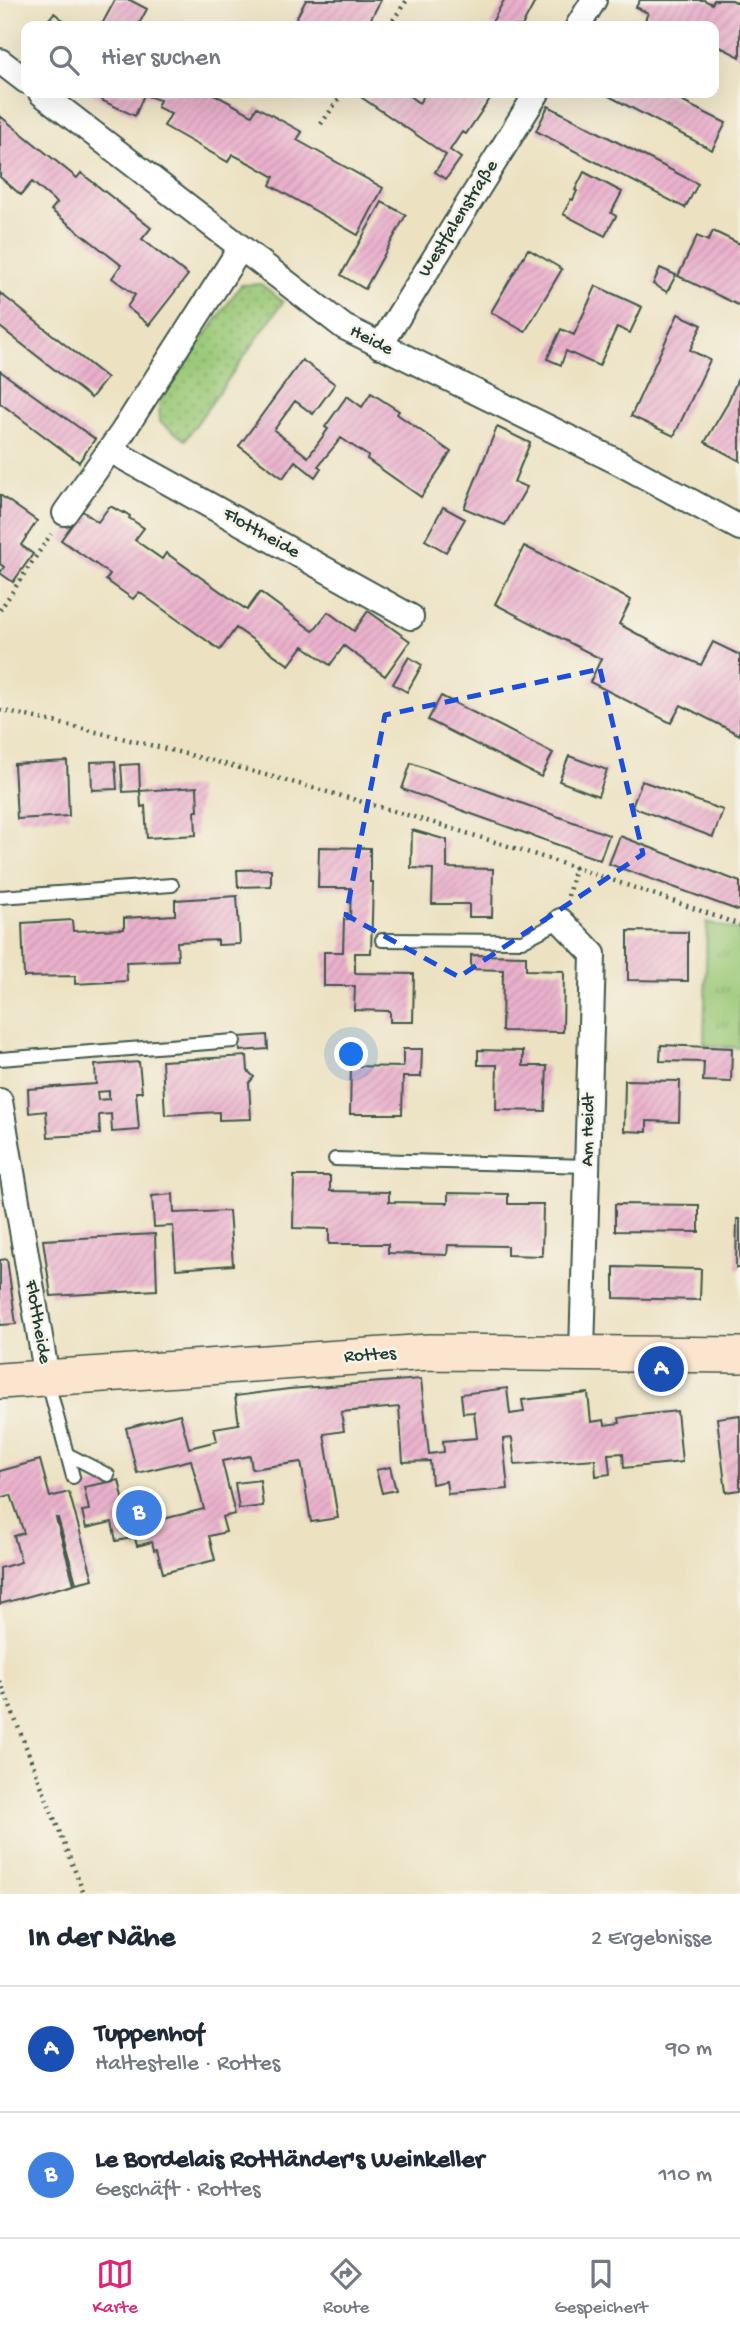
<!DOCTYPE html>
<html lang="de">
<meta charset="utf-8">
<style>
body{margin:0;font-family:"Gochi Hand",sans-serif;background:#f2f2f3;color:#1f2937}
.you{position:absolute;left:352px;top:1055px;width:24px;height:24px;margin:-18px;border:5px solid #fff;border-radius:50%;background:#1a73e8;box-shadow:0 0 0 10px #1a73e833}
.badge{display:grid;place-items:center;width:46px;height:46px;border-radius:50%;background:#db2777;color:#fff;font-size:23px;font-weight:700}
.pin{position:absolute;translate:-50% -50%;border:4px solid #fff;box-shadow:0 2px 7px #0006}
.list{margin:0;padding:0;list-style:none}
h2{display:flex;justify-content:space-between;align-items:center;height:91px;margin:0;padding:0 28px;font-size:30px}
h2 small{font-size:23px;font-weight:400;color:#747a83}
.list li{display:grid;grid-template-columns:46px 1fr auto;gap:21px;align-items:center;box-sizing:border-box;height:126px;padding:0 28px;border-top:2px solid #e0e1e3}
.list b{display:block;font-size:26px;white-space:nowrap}
.list p{margin:0;font-size:23px;white-space:nowrap;color:#747a83}
.list em{font-size:23px;font-style:normal;color:#747a83}
.icon{flex:none;width:38px;height:38px;fill:none;stroke:currentColor;stroke-width:2;stroke-linecap:round;stroke-linejoin:round}
.map{position:relative;flex:none;width:740px;height:1894px;overflow:hidden}
.search{position:absolute;background:#fff;box-shadow:0 7px 28px #0002;left:21px;right:21px;top:21px;height:77px;display:flex;align-items:center;gap:18px;box-sizing:border-box;padding:0 24px;border-radius:14px;color:#747a83;font-size:26px}
.sheet{height:343px;background:#fff}
nav{display:flex;justify-content:space-around;align-items:center;box-sizing:border-box;height:98px;border-top:2px solid #e0e1e3;background:#fff;font-size:19px;color:#747a83}
nav a{display:grid;justify-items:center;gap:4px}
nav .on{color:#db2777}
.map>svg:first-child{display:block}
.grass{fill:url(#grass-dots);stroke:#5c8255;stroke-width:2}
.park{fill:url(#park-tufts);stroke:#5c8255;stroke-width:2}
.building{fill:url(#building-hatch);fill-rule:evenodd}
.lines{fill:none;stroke-linecap:round;stroke-linejoin:round}
.lane-casing{stroke:#3e5649;stroke-width:16}
.street-casing{stroke:#3e5649;stroke-width:28}
.secondary-casing{stroke:#3e5649;stroke-width:38}
.path{stroke:#3e5649;stroke-width:4.5;stroke-dasharray:2 5;stroke-linecap:butt}
.lane{stroke:#fff;stroke-width:12}
.street{stroke:#fff;stroke-width:24}
.secondary{stroke:#fce5cf;stroke-width:35}
.marked{fill:none;stroke:#1d4ed8;stroke-width:5;stroke-dasharray:14 9;stroke-linejoin:round}
.labels{text-anchor:middle;dominant-baseline:central;stroke-width:5;stroke-linejoin:round;paint-order:stroke}
.street-label{font-size:19px;fill:#1f3d34;stroke:#f7f3e8}
</style>
<div class="map">
<svg width="740" height="1894" viewBox="0 0 740 1894">
<defs>
<pattern id="grass-dots" width="8" height="8" patternUnits="userSpaceOnUse" patternTransform="scale(1.75)"><rect width="8" height="8" fill="#99c876"/><path d="M2 2h.1M6 6h.1" fill="none" stroke="#7ca462" stroke-width="1.8" stroke-linecap="round"/></pattern>
<pattern id="park-tufts" width="24" height="20" patternUnits="userSpaceOnUse" patternTransform="scale(1.75)"><rect width="24" height="20" fill="#99c876"/><path d="M3 7l-1-3M5 7V3M7 7l1-3M15 17l-1-3M17 17v-4M19 17l1-3" fill="none" stroke="#7ca462"/></pattern>
<pattern id="building-hatch" width="6" height="6" patternUnits="userSpaceOnUse" patternTransform="scale(1.75)"><rect width="6" height="6" fill="#eab0cc"/><path d="M-1 1l2-2M0 6l6-6M5 7l2-2" fill="none" stroke="#c898b0"/></pattern>
</defs>
<rect width="100%" height="100%" fill="#f7f3e8"/>
<filter id="ink" filterUnits="userSpaceOnUse"><feTurbulence type="fractalNoise" baseFrequency=".0143" numOctaves="2"/><feDisplacementMap in="SourceGraphic" scale="14" xChannelSelector="R" yChannelSelector="G"/><feConvolveMatrix kernelMatrix="1 2 1 2 8 2 1 2 1" color-interpolation-filters="sRGB"/></filter>
<filter id="wash" filterUnits="userSpaceOnUse"><feTurbulence type="fractalNoise" baseFrequency=".00686" numOctaves="4" result="noise"/><feDisplacementMap in="SourceGraphic" scale="28" xChannelSelector="R" yChannelSelector="G"/><feGaussianBlur stdDeviation="1.57" result="paint"/><feColorMatrix in="noise" values="0 0 0 0 0 0 0 0 0 0 0 0 0 0 0 0 0 1.4 0 .05"/><feComposite in="paint" operator="in"/></filter>
<g filter="url(#wash)">
<rect width="100%" height="100%" fill="#ece2c2"/>
<path class="grass" d="M261,284L283,302L185,440L160,422L159,401L241,285Z"/>
<path class="park" d="M707,922L740,931V1048L704,1045Z"/>
<g id="blocks">
<path class="building" d="M115,0H130L147,9L138,26H101Z
M306,0H381L367,26L358,21L355,26H292Z
M504,0H536L522,26H490Z
M640,0H704L712,4L714,0H732L740,4V57L714,44L717,37L714,35V26H657L645,20L648,13L636,7Z
M54,13L71,26H43Z
M92,93H212L252,115L257,107L302,132L297,140L383,188L358,235L270,185L274,177L253,165L232,154L228,162L164,126L171,114L157,107L160,100L144,95L135,116L103,101Z
M355,93H405L419,103L426,93H494L466,134L462,132L450,150L461,158L446,179L435,172L446,155Z
M603,93H665L726,123L712,150Z
M548,106L698,184L685,208L536,131Z
M0,116L77,178L81,173L151,228L142,239L188,275L149,325L127,307L135,295L112,278L121,265L51,210L57,203L32,182L21,195L0,177Z
M584,172L622,192L611,213L616,216L605,236L563,214L571,199L573,200L577,191L575,190Z
M382,202L406,215L365,289L341,275Z
M713,231L740,244V306L678,276L697,236L708,241Z
M528,249L562,269L525,332L491,312Z
M660,268L676,275L667,292L653,284Z
M596,286L642,307L630,333L617,327L599,366L566,351L561,365L547,359L561,329L574,335Z
M0,293L107,378L91,398L0,327Z
M678,314L702,325L690,350L710,360L674,436L631,416Z
M302,360L335,384L313,414L295,401L274,430L308,457L328,429L325,427L347,396L362,407L371,393L399,411L397,414L451,452L421,497L367,459L368,456L341,438L318,466L321,468L315,477L295,461L283,478L239,446Z
M0,371L95,439L79,462L0,403Z
M740,374V461L705,442L726,406Z
M497,427L530,443L514,482L527,487L505,525L464,508Z
M0,495L37,521L21,545L33,554L13,582L0,573L4,567L0,564Z
M109,507H112L123,513L124,512L130,516L129,518L144,528L135,540L162,559L166,553L247,610L260,592L313,631L328,612L354,631L368,611L410,641L385,676L344,646L330,665L303,646L289,665L236,628L220,650L139,592L133,599L106,580L110,574L61,540L82,511L98,522Z
M443,507L465,519L446,552L425,540Z
M524,546L631,600L619,624L665,649L701,665L713,642L740,655V735L681,705L671,723L590,682L601,659L495,604Z
M409,657L422,665L407,692L393,684Z
M441,696L553,753L541,777L428,720Z
M569,756L607,770L598,796L559,781Z
M67,761L69,816L17,819L14,764Z
M115,761L117,789L92,790L91,762Z
M411,763L609,835L600,860L402,789Z
M139,764L140,791L197,787L198,811H195L196,835L147,838L145,806L141,807L140,791L123,792L121,765Z
M642,781L723,810L713,837L632,807Z
M412,830L447,840V868L493,869L492,917H469V904H432L433,869L411,868Z
M620,836L740,882V911L609,864Z
M319,847L370,848V882H373L371,953H355V973L414,974L413,1022H390V1011L354,1010L355,986H324V952H343L344,919H350L351,888H318Z
M271,869V886L238,887L237,870Z
M237,896L240,944L218,945V940L177,942L178,960L126,962L127,981L75,984V976L24,977L22,923L72,920L73,931L124,929V918L175,915V900Z
M628,931L688,932V981L628,980Z
M471,955L526,956V970L564,971L563,1032L502,1031L503,970L471,969Z
M267,1035L268,1049L240,1051L239,1037Z
M661,1045L732,1048L731,1082L703,1081L704,1062L660,1061Z
M403,1049H422L421,1077H403L402,1114H350L351,1066L403,1067Z
M478,1050L523,1051V1066H547L545,1111L496,1110L497,1065H478Z
M247,1056L248,1071L254,1077L249,1083L251,1119L219,1120V1112L165,1115L162,1061Z
M139,1062L142,1092H136L139,1130L112,1132L111,1114L99,1115L100,1134L48,1137L46,1111L29,1113L28,1089L96,1084L95,1065ZM109,1091V1099L98,1100L97,1092Z
M625,1080L680,1081L679,1122L647,1121V1132L624,1131Z
M294,1176H330V1191L389,1192V1202L448,1203V1193L508,1194V1204H543L542,1256L507,1255V1246L448,1245L447,1255L388,1253V1244H329V1229L293,1228Z
M173,1194L174,1213L229,1211L233,1265L176,1269L173,1226L154,1227L152,1196Z
M615,1204L699,1205V1232L615,1231Z
M737,1219H740V1268H736Z
M155,1234L157,1290L51,1296L43,1240Z
M7,1259L16,1324L0,1325V1260Z
M614,1267L701,1269L700,1300L614,1298Z
M421,1379L429,1454L444,1452L443,1441L477,1438L474,1412L463,1413L461,1394L507,1388L510,1414L524,1412L522,1400L588,1393L591,1422L604,1420L605,1425L620,1423L619,1418L631,1416L677,1411L682,1462L624,1468L623,1453L608,1454L610,1474L596,1476L595,1459L515,1465L512,1438L503,1439L508,1489L448,1494L446,1481L432,1484L430,1461L403,1462L399,1407L341,1412L344,1431L324,1434L338,1518L311,1522L301,1462L252,1469L250,1456L222,1461L235,1514L222,1517L226,1532L209,1536L215,1560L163,1573L157,1549L154,1550L152,1542L137,1546L126,1503L145,1498L151,1522L204,1509L191,1460L137,1473L126,1428L180,1414L189,1448L217,1441L214,1428L239,1424L235,1396L289,1389Z
M740,1415V1490L726,1492L717,1418Z
M40,1460L50,1497L69,1492L93,1579L76,1583L58,1518H56L74,1584L0,1604V1568L21,1562L14,1536L24,1533L11,1495L0,1498V1471Z
M390,1467L396,1490L382,1493L376,1470Z
M119,1480L132,1538L116,1541L112,1522L86,1528L82,1511L89,1510L84,1487Z
M260,1480L263,1506L239,1509L235,1483Z"/>
</g>
</g>
<g filter="url(#ink)">
<use href="#blocks" fill-opacity="0" stroke="#3e5649" stroke-width="2"/>
<g class="lines">
<g class="lane-casing">
<path id="lane" d="M0,897L172,885
M382,940L522,941L561,921
M0,1059L234,1041
M335,1159L588,1166
M48,1382L73,1477
M67,1454L108,1475"/>
</g>
<g class="street-casing">
<path id="street" d="M578,26L594,0
M0,61L26,81
M41,93L344,327L618,462L740,528
M380,346L537,93
M110,450L411,617
M65,513L122,433L240,249
M561,921L593,954L582,1353
M0,1101L47,1378"/>
</g>
<g class="secondary-casing">
<path id="secondary" d="M0,1381L429,1352L740,1355"/>
</g>
<path class="path" d="M389,26L407,0
M321,124L343,93
M0,610L51,534
M0,710C251,765 498,837 740,925
M568,896L575,866
M0,1681L84,1894"/>
<use href="#lane" class="lane"/>
<use href="#street" class="street"/>
<use href="#secondary" class="secondary"/>
</g>
</g>
<path class="marked" d="M600,669L643,854L459,977L346,915L385,715Z"/>
<g class="labels">
<g class="street-label">
<text transform="translate(459 219) rotate(-58)">Westfalenstraße</text>
<text transform="translate(371 341) rotate(27)">Heide</text>
<text transform="translate(261 534) rotate(29)">Flottheide</text>
<text transform="translate(589 1130) rotate(-89)">Am Heidt</text>
<text transform="translate(37 1322) rotate(80)">Flottheide</text>
<text transform="translate(370 1356) rotate(-4)">Rottes</text>
</g>
</g>
</svg>
<div class="you"></div>
<div class="pin badge" style="left:661px;top:1369px;background:#1a4fb4">A</div>
<div class="pin badge" style="left:139px;top:1513px;background:#3f7fe0">B</div>
<div class="search"><svg class="icon" aria-label="search" viewBox="0 0 24 24"><circle cx="10" cy="10" r="6"/><path d="M15 15l6 6"/></svg>Hier suchen</div>
</div>
<section class="sheet">
<h2>In der Nähe<small>2 Ergebnisse</small></h2>
<ul class="list">
<li><span class="badge" style="background:#1a4fb4">A</span><div><b>Tuppenhof</b><p>Haltestelle · Rottes</p></div><em>90 m</em></li>
<li><span class="badge" style="background:#3f7fe0">B</span><div><b>Le Bordelais Rottländer's Weinkeller</b><p>Geschäft · Rottes</p></div><em>110 m</em></li>
</ul>
</section>
<nav>
<a class="on"><svg class="icon" aria-label="map" viewBox="0 0 24 24"><path d="M3 6l6-2 6 2 6-2v14l-6 2-6-2-6 2zM9 4v14M15 6v14"/></svg>Karte</a>
<a><svg class="icon" aria-label="directions" viewBox="0 0 24 24"><path d="M12 3l9 9-9 9-9-9zM9 14v-3h6M13 9l2 2-2 2"/></svg>Route</a>
<a><svg class="icon" aria-label="saved" viewBox="0 0 24 24"><path d="M7 4h10v16l-5-4-5 4z"/></svg>Gespeichert</a>
</nav>
